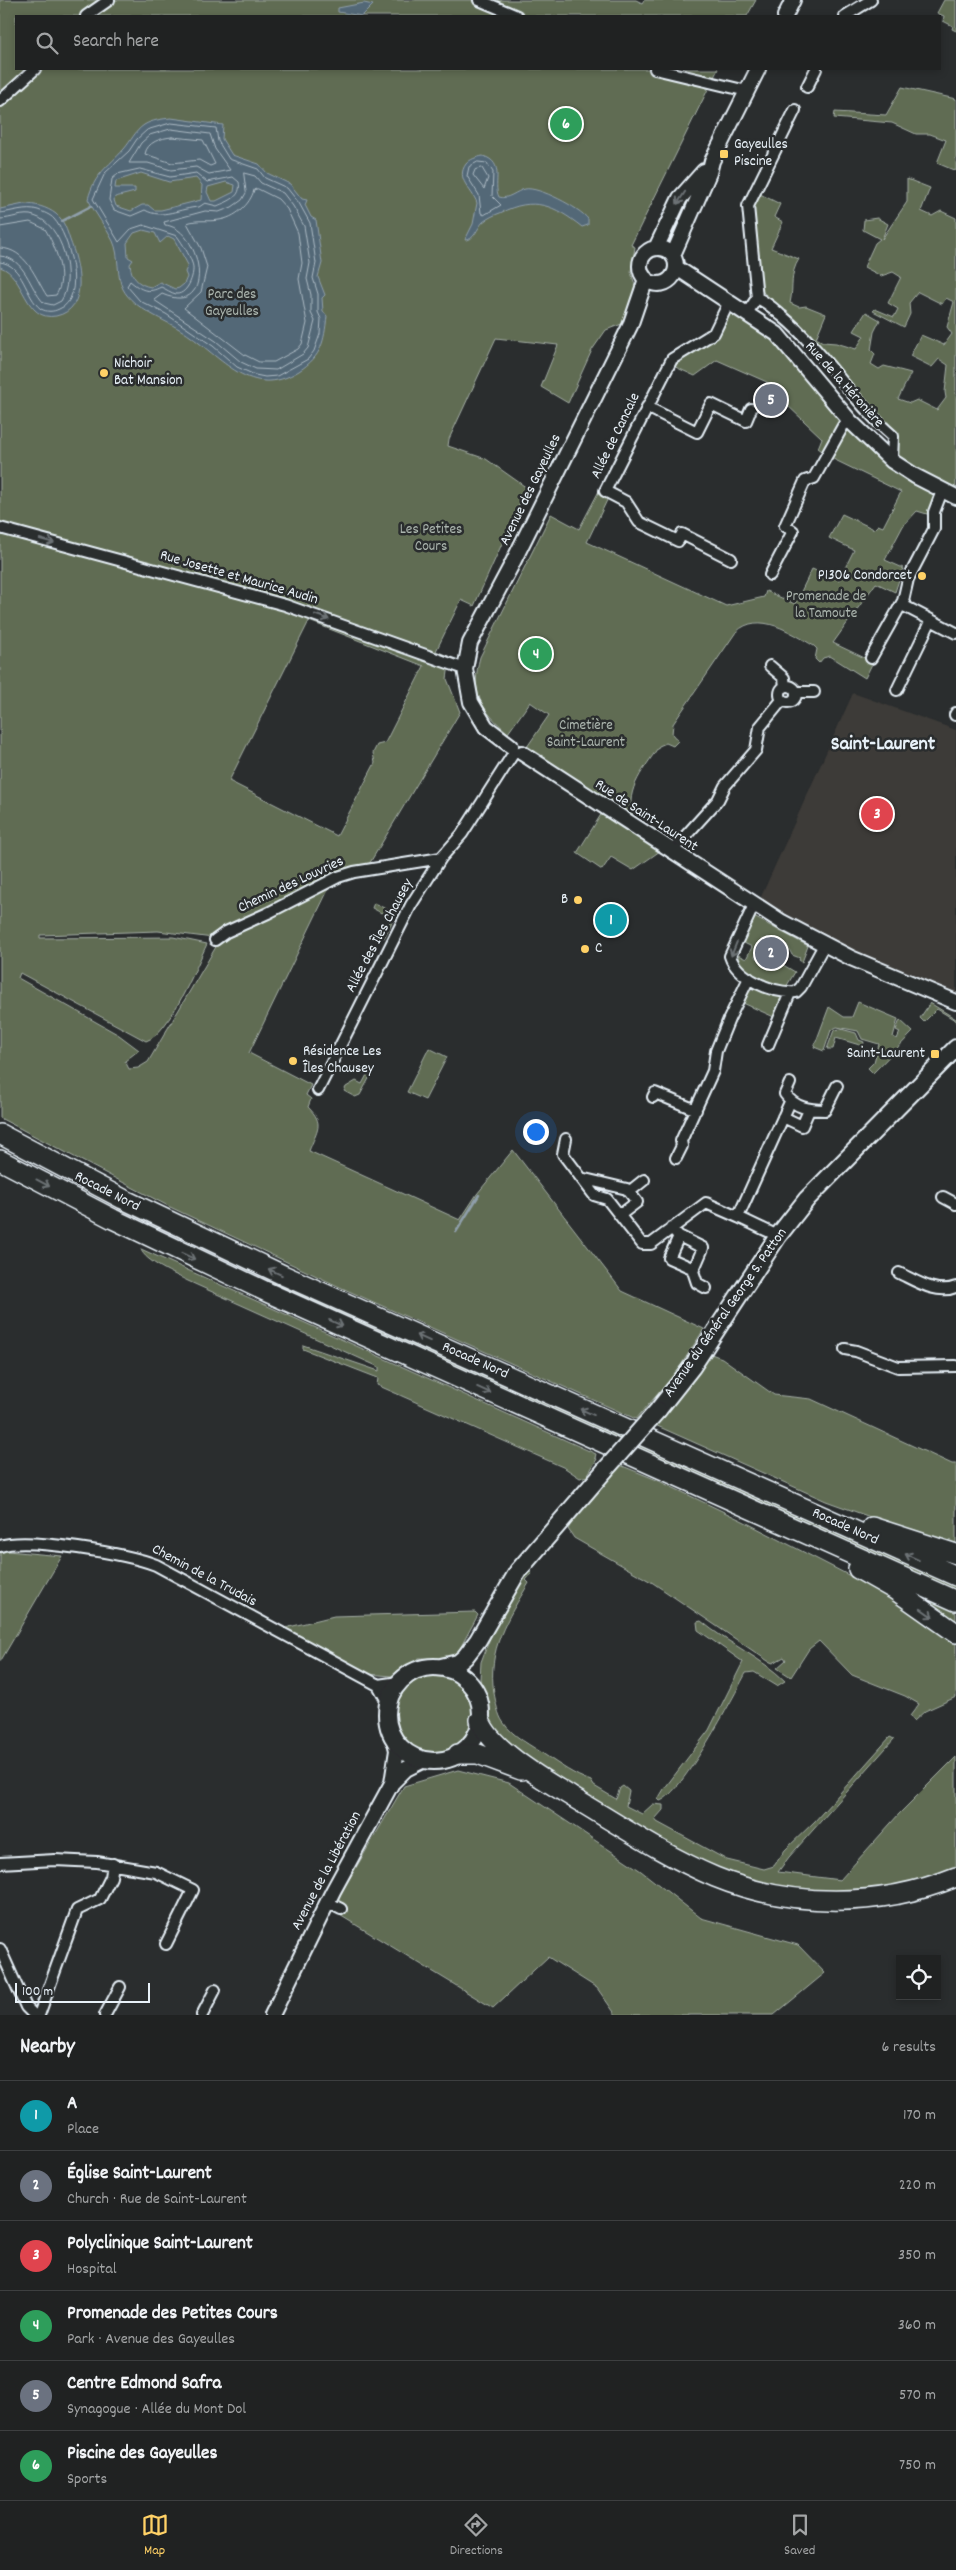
<!DOCTYPE html>
<meta charset="utf-8">
<style>
body{margin:0;font-family:Dekko,sans-serif;background:#2d2f2f;color:#f1f3f6}
.controls{position:absolute;right:15px;bottom:15px;display:grid;overflow:hidden;border-radius:0px;box-shadow:0 2px 8px #0003}
.controls button{width:45px;height:45px;display:grid;place-items:center;padding:0;border:0;border-bottom:1px solid #3d3f40;background:#202222;color:#f1f3f6;font:25px sans-serif}
.scale{position:absolute;left:15px;bottom:12px;width:135px;box-sizing:border-box;padding-left:5px;border:2px solid #e8f1f8;border-top:0;font-size:14px;line-height:18px;white-space:nowrap;color:#e8f1f8;-webkit-text-stroke:4px #2a2d2e;paint-order:stroke}
.you{position:absolute;left:535px;top:1131px;width:18px;height:18px;margin:-12px;border:4px solid #fff;border-radius:50%;background:#1a73e8;box-shadow:0 0 0 8px #1a73e833}
.badge{display:grid;place-items:center;width:32px;height:32px;border-radius:50%;background:#ffd166;color:#fff;font-size:16px;font-weight:700}
.pin{position:absolute;translate:-50% -50%;border:2px solid #fff;box-shadow:0 1px 5px #0006}
.list{margin:0;padding:0;list-style:none}
h2{display:flex;justify-content:space-between;align-items:center;height:65px;margin:0;padding:0 20px;font-size:21px}
h2 small{font-size:16px;font-weight:400;color:#a2a4a5}
.list li{display:grid;grid-template-columns:32px 1fr auto;gap:15px;align-items:center;box-sizing:border-box;height:70px;padding:0 20px;border-top:1px solid #3d3f40}
.list b{display:block;font-size:19px;white-space:nowrap}
.list p{margin:0;font-size:16px;white-space:nowrap;color:#a2a4a5}
.list em{font-size:16px;font-style:normal;color:#a2a4a5}
.icon{flex:none;width:28px;height:28px;fill:none;stroke:currentColor;stroke-width:2;stroke-linecap:round;stroke-linejoin:round}
.map{position:relative;flex:none;width:956px;height:2015px;overflow:hidden}
.search{position:absolute;background:#202222;box-shadow:0 2px 8px #0003;left:15px;right:15px;top:15px;height:55px;display:flex;align-items:center;gap:12px;box-sizing:border-box;padding:0 18px;border-radius:0px;color:#a2a4a5;font-size:19px}
.sheet{height:485px;background:#202222}
nav{display:flex;justify-content:space-around;align-items:center;box-sizing:border-box;height:70px;border-top:1px solid #3d3f40;background:#202222;font-size:14px;color:#a2a4a5}
nav a{display:grid;justify-items:center;gap:2px}
nav .on{color:#ffd166}
.map>svg:first-child{display:block}
.built{fill:#3c3a37}
.green{fill:#616c53;stroke:#a4aea6;fill-rule:evenodd}
.water{fill:#536877;stroke:#8f9fab;fill-rule:evenodd}
.lines{fill:none;stroke-linecap:round;stroke-linejoin:round}
.shore{stroke:#acbac4;stroke-width:1}
.stream{stroke:#8f9fab;stroke-width:2.5}
.street-casing{stroke:#e8f1f8;stroke-width:14}
.secondary-casing{stroke:#e8f1f8;stroke-width:18}
.primary-casing{stroke:#e8f1f8;stroke-width:20}
.highway-casing{stroke:#e8f1f8;stroke-width:22}
.street{stroke:#2a2d2e;stroke-width:10}
.secondary{stroke:#2a2d2e;stroke-width:14}
.primary{stroke:#2a2d2e;stroke-width:16}
.highway{stroke:#2a2d2e;stroke-width:19}
.primary-bridge-casing{stroke:#e8f1f8;stroke-width:20;stroke-linecap:butt}
.primary-bridge{stroke:#2a2d2e;stroke-width:16}
.oneway{stroke:#6c7275}
.poi-dot{fill:#ffd166;stroke:#2a2d2e;stroke-width:2}
.labels{text-anchor:middle;dominant-baseline:central;stroke-width:5;stroke-linejoin:round;paint-order:stroke}
.poi-label{font-size:15px;fill:#e8f1f8;stroke:#2a2d2e;text-anchor:start}
.park-label{font-size:15px;fill:#abb5ae;stroke:#2a2d2e}
.street-label{font-size:15px;fill:#e8f1f8;stroke:#2a2d2e}
.district-label{font-size:20px;font-weight:bold;fill:#e8f1f8;stroke:#2a2d2e}
</style>
<div class="map">
<svg width="956" height="2015" viewBox="0 0 956 2015">
<rect width="100%" height="100%" fill="#2a2d2e"/>
<filter id="ink" filterUnits="userSpaceOnUse"><feTurbulence type="fractalNoise" baseFrequency=".02" numOctaves="2"/><feDisplacementMap in="SourceGraphic" scale="10" xChannelSelector="R" yChannelSelector="G"/><feConvolveMatrix kernelMatrix="1 2 1 2 8 2 1 2 1" color-interpolation-filters="sRGB"/></filter>
<g filter="url(#ink)">
<path class="built" d="M853,693L956,730V993L842,945L760,899Z"/>
<path class="green" d="M0,0H636L642,3L644,0H756L747,16H16V69H718L631,245L635,247L631,272L639,298L627,322L606,330L592,350L568,403L541,387L558,345L496,338L449,439L448,446L486,459L527,488L474,606L461,600L436,651L450,657L447,679L460,712L368,866L334,874L223,929L213,938L158,931L40,935V938L173,937L207,944C196,967 170,1033 146,1041L20,973L18,978L119,1035L139,1050L125,1061L129,1069L138,1068L148,1062L220,940L327,885L329,888L249,1053L311,1085L306,1095L311,1099L308,1107C325,1124 317,1130 309,1151L460,1220L477,1194L513,1150L622,1291L704,1329L676,1373L636,1419L342,1288L170,1207L0,1118ZM309,621L424,666L385,743L377,745L373,753L375,763L337,836L229,781Z
M944,0H956V31L952,29L953,26L943,21L944,16L937,13Z
M902,87L956,99V171L937,163L946,140L930,134H916L892,123L834,118L835,112L886,115Z
M907,179L930,188L921,211L932,216L941,211L956,218V490L898,458V432L884,420L814,341L761,290L754,207L760,194L780,204L774,217L783,222L771,248L799,259C789,275 794,286 790,303L799,307L806,306L826,314L816,338L823,342L836,343L856,349L864,336L854,331L866,312L880,320L874,332L871,350L875,354L871,364L879,369L884,366L911,373L898,399L910,403L917,400L937,410L946,398L945,392L948,365L939,359L932,367L910,356L921,335L944,345L952,334L947,327L954,302L946,298L942,304L918,292L909,303L910,314L904,327L873,311L875,309L894,317L898,309L888,303L901,277L893,272L881,276L864,267L875,243L880,239L863,230L864,220L877,218L888,224L882,239L907,202Z
M733,308L774,336L854,429L938,493L927,514L917,511L903,526L885,560L903,568L895,592L876,583L833,643L873,662L865,678L830,656L823,658L819,663L815,659L817,649L814,646C792,633 759,610 736,632L673,724L672,734L678,741L673,746L666,743L659,746C646,767 624,789 633,816L527,747L549,715L530,702L508,733C481,709 470,694 480,657L551,514L579,529L599,491L609,496L587,542L726,606L764,597L766,591L795,604L812,569L839,580L854,550L829,538L842,514L874,529L878,525L883,527L901,492L833,459L818,448L822,438L786,404L785,390L717,360L695,376L671,365L718,334Z
M602,813L660,851L633,870L611,857L602,870L577,853Z
M374,903L396,914L384,938L382,937L391,918L372,908Z
M754,917L808,946L802,962L799,960L800,958L792,955L787,945L776,939L774,941L768,938L766,941L762,939L755,957L772,965L775,960L795,972L786,987C770,984 738,976 738,955L746,959L752,947L742,942Z
M759,988L783,996L774,1017L743,1003L749,991Z
M858,1002L898,1019L893,1037L897,1039L900,1032L896,1030L900,1020L913,1032L873,1073L868,1068L874,1062L879,1044L862,1039L858,1031L837,1027L831,1030L824,1051L814,1047L829,1007L844,1017H852Z
M930,1003L956,1019V1023L955,1020L937,1009L924,1022L920,1018Z
M841,1029L856,1033L859,1040L864,1042L863,1046L836,1038L833,1049H827L834,1030Z
M429,1048L447,1057L425,1100L407,1092Z
M369,1071L372,1073L360,1095L355,1097L344,1091L346,1087L356,1081L362,1084Z
M141,1249L596,1454L595,1458L597,1459L587,1476L580,1478L565,1468L377,1385L378,1378L303,1349V1345L379,1371V1367L188,1281C176,1275 144,1261 141,1249Z
M273,1278L956,1584V1594L269,1286Z
M711,1354L722,1358L774,1395L811,1399L952,1464H956V1548L826,1501L655,1425Z
M620,1465L657,1480L743,1521L858,1580L860,1577L956,1641V1697L925,1711L914,1721L910,1716L919,1704L905,1696L852,1675L819,1641L809,1649L791,1677L777,1668L786,1660L784,1657L773,1663L768,1661L653,1583L574,1538L568,1529L580,1509Z
M7,1551L62,1556L0,1662V1553Z
M529,1572L532,1573L526,1580L529,1583C507,1619 487,1650 494,1693C496,1703 498,1715 503,1722C513,1737 531,1745 545,1755C560,1765 574,1775 591,1781L594,1786L616,1799L620,1788L623,1786L629,1791L626,1806L642,1814L653,1804L663,1805V1810L655,1819L657,1822L727,1860L764,1869L774,1866L785,1850L815,1821L890,1737L894,1739L789,1857L778,1872L840,1880L899,1814L956,1757V1867L919,1881L870,1890L816,1892L762,1883L716,1869L649,1834L541,1769L492,1731L487,1719V1706L480,1679L481,1662L490,1638L506,1605Z
M910,1592L956,1613V1628Z
M475,1612L478,1615L458,1652L449,1659L419,1658L391,1676L368,1674L284,1631L285,1628L334,1616Z
M701,1621C727,1643 762,1658 785,1681L777,1686L754,1672L746,1673C734,1696 682,1794 660,1801L658,1799L664,1789L709,1730L743,1662L698,1630L697,1622Z
M393 1714a40 40 0 1 1 80 0a40 40 0 1 1-80 0Z
M458,1770L509,1783L641,1871L701,1918L798,1945L825,1973L774,2015H616L597,1988L548,1957L493,2008L333,1911L341,1893L404,1786Z"/>
<path class="water" d="M364,3L373,5L362,16L338,12V8Z
M171,118L223,125L222,139L232,155L259,164L267,173L290,184L302,199L307,200L305,205L311,217L316,220L322,263L318,277L325,295L322,298L323,311L327,316C324,342 322,356 299,371C251,401 222,357 184,332C166,320 133,309 123,289C116,276 120,256 113,241C106,227 95,214 88,199C95,173 107,168 124,149C131,141 135,131 144,125C152,120 162,119 171,118ZM141,173L169,182L196,178L202,185L201,200L161,210H154L148,205H142L131,211L116,206L114,200L115,197L135,192V188H115L116,181ZM226,182L235,185L234,192L216,201H211L207,192L208,187ZM143,230L155,233L160,243L168,236L174,239L188,265L185,272L187,277L184,284L179,288L175,289L160,282L151,287C138,285 131,277 130,264L133,260L128,257L127,243L134,233Z
M483,156C506,163 492,183 499,197C508,200 516,191 525,189C538,186 580,208 588,219V225L582,227C554,205 534,196 500,213C494,215 488,218 483,222C477,228 474,241 465,240L473,224L477,203C472,189 455,179 466,164C470,159 477,157 483,156Z
M24,204C35,204 47,207 56,214C64,220 67,231 70,240C79,263 90,309 56,316C24,322 25,275 0,267V209Z"/>
<g class="lines">
<path class="shore" d="M171,123L216,128L218,141L229,159L258,169L265,178L287,188L299,203L310,223L316,263L313,278L318,294V312L321,319L320,334L314,351L308,359L277,376L265,377L255,375L237,367L213,346L166,314L140,301L127,286L130,281C141,290 148,294 161,287C166,289 171,293 176,294C188,295 196,272 192,263C189,254 183,244 177,236L143,225L131,229L119,242L93,199L105,173L129,151L137,139L147,130Z
M171,129L210,134L215,149L230,170L209,174L196,167L171,170L148,163H129L141,143L150,135Z
M172,137L203,140L215,164L210,166L199,160L172,163L145,154C147,142 161,138 172,137Z
M478,162L487,163L493,172L492,196L501,205L484,215L481,213L479,195L467,176L469,167Z
M482,168L488,178L484,189L473,175L475,170Z
M140,169L170,177L196,173L207,182L233,177L239,182C242,197 229,201 217,206L205,203L199,207C180,208 162,220 145,210L131,216L114,210L109,200L112,179L118,174Z
M244,173L255,176L261,183L283,193L293,206L304,226L310,263L307,279L311,295V313L315,321L308,348L303,354L276,370L256,369L241,362L216,341L154,300L162,294C218,318 202,228 165,225L164,222L205,211L219,212L232,207L242,200L246,193Z
M258,189L278,199L287,209L298,233L302,263L299,279L307,323L302,344L298,349L274,362H259L245,355L184,308L201,292L207,267L201,248L187,223C198,219 208,222 219,220C235,218 250,205 254,190Z
M0,213C12,212 26,206 38,210C43,212 51,215 54,219C69,235 87,299 59,309C53,312 47,312 41,309C25,297 24,265 0,262
M0,219C11,219 24,212 34,216C63,224 76,278 61,301L53,305L44,303C29,288 26,258 0,256
M0,227L30,222L45,229C55,245 68,277 56,295L47,296C35,278 27,249 0,248"/>
<path class="stream" d="M62,221L91,206
M456,1232L479,1195"/>
<g class="street-casing">
<path id="street" d="M479,0L517,16
M86,16L109,0
M845,16L871,0
M655,69L747,91
M807,87L816,69
M0,101L35,69
M757,298C767,302 774,309 782,316C824,351 851,400 893,436L892,461
M729,302L714,333L672,359L605,491L626,502L639,522L678,541L682,534L731,559
M747,313L757,298L748,206L795,110
M647,407L697,432L711,404L746,421L751,409
M942,491L934,512V529L908,579L903,601L906,607L956,633
M0,528L285,605L465,669
M770,575L793,531L785,526L805,481L814,478L843,426L850,421
M871,658L903,601
M770,666L784,678L785,687
M780 694a8 8 0 1 1 16 0a8 8 0 1 1-16 0Z
M897,690L931,620
M796,692H814
M955,715L956,713
M671,852L718,800L725,786L756,750L760,727L782,700
M754,905L730,956C737,978 773,994 796,992L801,987L824,945
M215,940L226,932L268,913L338,877L354,872L441,858
M768,1045L790,993
M790,1083L785,1094C795,1108 809,1110 825,1110L837,1086
M318,1090L411,905L441,858L462,834L513,754
M653,1097L655,1093L696,1110
M783,1117L802,1126L809,1110
M566,1139L563,1154L594,1195L607,1199L642,1244H651L706,1203L738,1217
M676,1158L682,1146L681,1141L713,1071L716,1051L729,1019L749,978
M585,1183V1179L627,1189L637,1202L620,1215
M629,1192L644,1180
M943,1197L956,1204
M671,1228L679,1236L703,1248L694,1269L669,1258L679,1236
M778,1236L738,1217L790,1102
M692,1268L697,1283L706,1288
M899,1273C916,1281 937,1295 956,1287
M845,1349L856,1351L898,1367L956,1366
M0,1546C28,1537 128,1554 156,1565L378,1685
M378,1685L399,1682
M378,1685L388,1703
M0,1863L55,1860L97,1862L156,1872L193,1890L166,1944
M327,1902L341,1909
M0,1949L26,2007L34,2015
M39,2015L77,1910L100,1899L111,1877L113,1864
M105,2015L120,1987
M202,2015L215,1990"/>
</g>
<g class="secondary-casing">
<path id="secondary" d="M785,16L793,0
M640 266a18 18 0 1 1 36 0a18 18 0 1 1-36 0Z
M656,248L680,198L704,171
M673,255L709,173L712,161L758,69
M677,268L777,334L850,421L892,461L915,476L956,497
M511,746L486,727L471,702L465,669L470,643L511,566L630,326L646,279
M522,753L782,922L851,958L956,1002
M393,1782L406,1769L424,1760
M272,2015L333,1891L392,1783L397,1750L394,1738"/>
</g>
<g class="primary-casing">
<path id="primary" d="M658,1410L692,1367L778,1236L807,1199L956,1048
M441,1667L458,1663L465,1657L478,1640L518,1571L605,1470
M387 1714a47 47 0 1 1 94 0a47 47 0 1 1-94 0Z"/>
</g>
<g class="highway-casing">
<path id="highway" d="M0,1134L123,1199L283,1275L956,1576
M0,1160L113,1219L269,1293L956,1601
M872,1527L956,1554
M858,1569L895,1590L956,1633
M480,1720C490,1749 546,1781 572,1797C619,1825 665,1856 715,1877C791,1908 879,1908 956,1877
M458,1754H478L521,1770"/>
</g>
<use href="#street" class="street"/>
<use href="#secondary" class="secondary"/>
<use href="#primary" class="primary"/>
<use href="#highway" class="highway"/>
<g class="primary-bridge-casing">
<path id="primary-bridge" d="M605,1470L658,1410"/>
</g>
<use href="#primary-bridge" class="primary-bridge"/>
</g>
<defs><path id="oneway-shaft" d="M-6 0H5M1.5-3L5.5 0L1.5 3" fill="none" stroke-width="1.6" stroke-linecap="round" stroke-linejoin="round" transform="scale(1.25)"/></defs>
<g class="oneway">
<use href="#oneway-shaft" transform="translate(681 198) rotate(123)"/>
<use href="#oneway-shaft" transform="translate(47 541) rotate(15)"/>
<use href="#oneway-shaft" transform="translate(322 617) rotate(19)"/>
<use href="#oneway-shaft" transform="translate(734 949) rotate(112)"/>
<use href="#oneway-shaft" transform="translate(43 1183) rotate(28)"/>
<use href="#oneway-shaft" transform="translate(188 1256) rotate(25)"/>
<use href="#oneway-shaft" transform="translate(275 1272) rotate(-155)"/>
<use href="#oneway-shaft" transform="translate(336 1323) rotate(24)"/>
<use href="#oneway-shaft" transform="translate(423 1338) rotate(-156)"/>
<use href="#oneway-shaft" transform="translate(484 1390) rotate(24)"/>
<use href="#oneway-shaft" transform="translate(587 1412) rotate(-156)"/>
<use href="#oneway-shaft" transform="translate(912 1557) rotate(-156)"/>
<use href="#oneway-shaft" transform="translate(927 1613) rotate(35)"/>
</g>
</g>
<g class="poi-dot">
<rect x="719" y="149" width="10" height="10" rx="2.5"/>
<circle cx="104" cy="373" r="5"/>
<circle cx="922" cy="576" r="5"/>
<circle cx="578" cy="900" r="5"/>
<circle cx="585" cy="949" r="5"/>
<rect x="930" y="1049" width="10" height="10" rx="2.5"/>
<circle cx="293" cy="1061" r="5"/>
</g>
<g class="labels">
<g class="poi-label">
<text x="734" y="145">Gayeulles<tspan x="734" dy="17">Piscine</tspan></text>
<text x="114" y="364">Nichoir<tspan x="114" dy="17">Bat Mansion</tspan></text>
<text x="912" y="576" text-anchor="end">P1306 Condorcet</text>
<text x="568" y="900" text-anchor="end">B</text>
<text x="595" y="949">C</text>
<text x="303" y="1052">Résidence Les<tspan x="303" dy="17">Îles Chausey</tspan></text>
<text x="925" y="1054" text-anchor="end">Saint-Laurent</text>
</g>
<g class="park-label">
<text x="232" y="295">Parc des<tspan x="232" dy="17">Gayeulles</tspan></text>
<text x="431" y="530">Les Petites<tspan x="431" dy="17">Cours</tspan></text>
<text x="826" y="597">Promenade de<tspan x="826" dy="17">la Tamoute</tspan></text>
<text x="586" y="726">Cimetière<tspan x="586" dy="17">Saint-Laurent</tspan></text>
</g>
<g class="street-label">
<text transform="translate(844 385) rotate(48)">Rue de la Héronière</text>
<text transform="translate(616 436) rotate(-64)">Allée de Cancale</text>
<text transform="translate(531 490) rotate(-64)">Avenue des Gayeulles</text>
<text transform="translate(239 578) rotate(16)">Rue Josette et Maurice Audin</text>
<text transform="translate(646 816) rotate(33)">Rue de Saint-Laurent</text>
<text transform="translate(291 885) rotate(-25)">Chemin des Louvries</text>
<text transform="translate(380 936) rotate(-62)">Allée des Îles Chausey</text>
<text transform="translate(107 1192) rotate(27)">Rocade Nord</text>
<text transform="translate(726 1313) rotate(-55)">Avenue du Général George S. Patton</text>
<text transform="translate(475 1361) rotate(24)">Rocade Nord</text>
<text transform="translate(845 1527) rotate(24)">Rocade Nord</text>
<text transform="translate(204 1576) rotate(28)">Chemin de la Trudais</text>
<text transform="translate(327 1871) rotate(-62)">Avenue de la Libération</text>
</g>
<g class="district-label">
<text x="883" y="745">Saint-Laurent</text>
</g>
</g>
</svg>
<div class="controls">
<button><svg class="icon" aria-label="locate" viewBox="0 0 24 24"><circle cx="12" cy="12" r="6"/><path d="M12 2v4M12 18v4M2 12h4M18 12h4"/></svg></button>
</div>
<div class="scale">100 m</div>
<div class="you"></div>
<div class="pin badge" style="left:611px;top:920px;background:#0f9aa8">1</div>
<div class="pin badge" style="left:771px;top:953px;background:#6b7280">2</div>
<div class="pin badge" style="left:877px;top:814px;background:#e0444e">3</div>
<div class="pin badge" style="left:536px;top:654px;background:#2e9e5b">4</div>
<div class="pin badge" style="left:771px;top:400px;background:#6b7280">5</div>
<div class="pin badge" style="left:566px;top:124px;background:#2e9e5b">6</div>
<div class="search"><svg class="icon" aria-label="search" viewBox="0 0 24 24"><circle cx="10" cy="10" r="6"/><path d="M15 15l6 6"/></svg>Search here</div>
</div>
<section class="sheet">
<h2>Nearby<small>6 results</small></h2>
<ul class="list">
<li><span class="badge" style="background:#0f9aa8">1</span><div><b>A</b><p>Place</p></div><em>170 m</em></li>
<li><span class="badge" style="background:#6b7280">2</span><div><b>Église Saint-Laurent</b><p>Church · Rue de Saint-Laurent</p></div><em>220 m</em></li>
<li><span class="badge" style="background:#e0444e">3</span><div><b>Polyclinique Saint-Laurent</b><p>Hospital</p></div><em>350 m</em></li>
<li><span class="badge" style="background:#2e9e5b">4</span><div><b>Promenade des Petites Cours</b><p>Park · Avenue des Gayeulles</p></div><em>360 m</em></li>
<li><span class="badge" style="background:#6b7280">5</span><div><b>Centre Edmond Safra</b><p>Synagogue · Allée du Mont Dol</p></div><em>570 m</em></li>
<li><span class="badge" style="background:#2e9e5b">6</span><div><b>Piscine des Gayeulles</b><p>Sports</p></div><em>750 m</em></li>
</ul>
</section>
<nav>
<a class="on"><svg class="icon" aria-label="map" viewBox="0 0 24 24"><path d="M3 6l6-2 6 2 6-2v14l-6 2-6-2-6 2zM9 4v14M15 6v14"/></svg>Map</a>
<a><svg class="icon" aria-label="directions" viewBox="0 0 24 24"><path d="M12 3l9 9-9 9-9-9zM9 14v-3h6M13 9l2 2-2 2"/></svg>Directions</a>
<a><svg class="icon" aria-label="saved" viewBox="0 0 24 24"><path d="M7 4h10v16l-5-4-5 4z"/></svg>Saved</a>
</nav>
